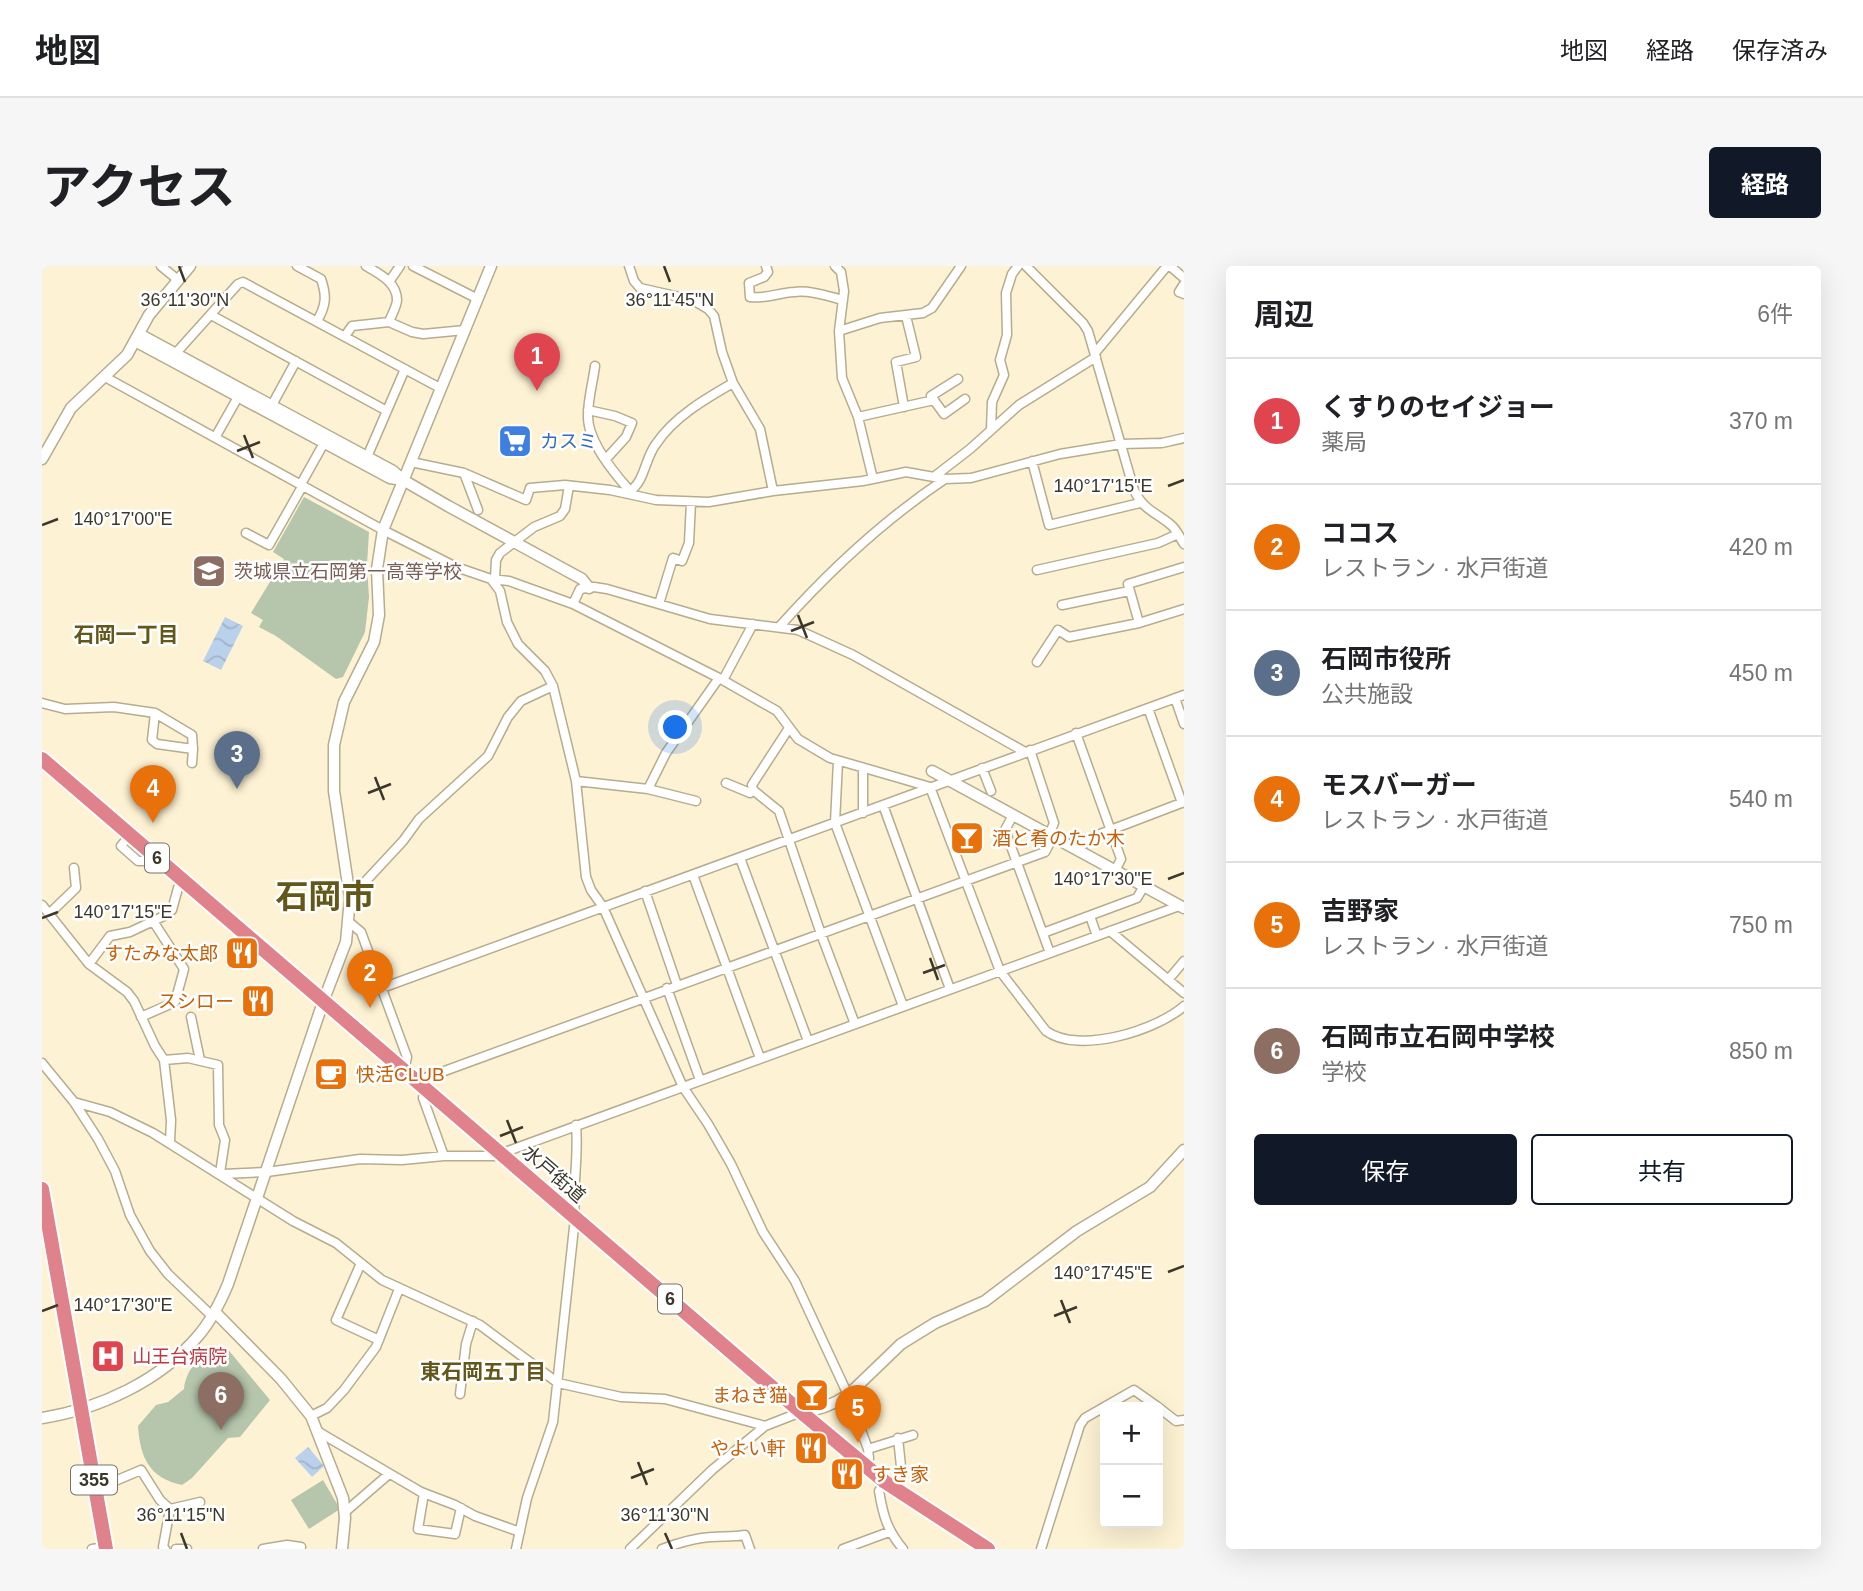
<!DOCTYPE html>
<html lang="ja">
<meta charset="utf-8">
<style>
body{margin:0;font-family:Helvetica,"Noto Sans JP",sans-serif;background:#f6f6f6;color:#202124}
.controls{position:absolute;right:21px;bottom:21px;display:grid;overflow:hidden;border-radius:7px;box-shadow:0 7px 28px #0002}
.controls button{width:63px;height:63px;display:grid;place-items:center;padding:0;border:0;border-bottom:2px solid #e0e0e0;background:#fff;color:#202124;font:35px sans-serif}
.you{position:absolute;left:634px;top:462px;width:24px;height:24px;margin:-18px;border:5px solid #fff;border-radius:50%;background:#1a73e8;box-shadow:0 0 0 10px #1a73e833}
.badge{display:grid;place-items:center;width:46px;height:46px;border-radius:50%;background:#111827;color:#fff;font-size:23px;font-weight:700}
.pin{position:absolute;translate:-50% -58px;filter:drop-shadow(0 2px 4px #0008)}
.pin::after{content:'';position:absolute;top:37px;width:24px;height:21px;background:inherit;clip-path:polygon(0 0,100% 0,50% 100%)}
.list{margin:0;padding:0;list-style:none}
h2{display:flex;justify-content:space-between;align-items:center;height:91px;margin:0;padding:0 28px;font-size:30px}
h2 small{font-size:23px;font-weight:400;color:#757577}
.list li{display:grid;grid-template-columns:46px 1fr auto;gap:21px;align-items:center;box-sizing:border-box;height:126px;padding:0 28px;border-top:2px solid #e0e0e0}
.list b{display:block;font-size:26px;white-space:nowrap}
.list p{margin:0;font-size:23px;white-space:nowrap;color:#757577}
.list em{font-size:23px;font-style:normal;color:#757577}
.actions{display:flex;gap:14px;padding:21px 28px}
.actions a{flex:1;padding:16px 0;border:2px solid #111827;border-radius:7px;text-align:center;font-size:24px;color:#111827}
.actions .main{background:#111827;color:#fff}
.map{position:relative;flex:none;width:1142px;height:1283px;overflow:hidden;border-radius:7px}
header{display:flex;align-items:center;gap:42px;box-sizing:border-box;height:98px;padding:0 35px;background:#fff;border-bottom:2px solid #e0e0e0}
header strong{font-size:33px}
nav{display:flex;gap:38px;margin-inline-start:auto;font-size:24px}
.intro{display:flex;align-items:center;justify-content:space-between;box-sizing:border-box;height:168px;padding:0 42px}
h1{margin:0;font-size:49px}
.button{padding:18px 32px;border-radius:7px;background:#111827;color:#fff;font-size:24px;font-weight:700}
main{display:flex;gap:42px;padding:0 42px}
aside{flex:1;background:#fff;border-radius:7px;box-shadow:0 7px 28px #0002}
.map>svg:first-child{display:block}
.pitch{fill:#b5c6ac}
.water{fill:url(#water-waves)}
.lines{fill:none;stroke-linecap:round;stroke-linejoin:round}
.minor-casing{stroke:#b6ac8e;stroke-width:11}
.tertiary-casing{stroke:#b6ac8e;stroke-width:13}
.trunk-casing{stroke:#fff;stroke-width:18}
.minor{stroke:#fff;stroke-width:8}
.tertiary{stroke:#fff;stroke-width:10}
.trunk{stroke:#e0828c;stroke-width:14}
.ticks{fill:none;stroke:#3b372b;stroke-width:2.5}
.labels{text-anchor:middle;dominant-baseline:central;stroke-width:5;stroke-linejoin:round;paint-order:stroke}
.shield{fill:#fff;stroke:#76736b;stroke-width:2}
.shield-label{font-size:18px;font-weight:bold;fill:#3b372b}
.shop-label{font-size:19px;fill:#366cbe;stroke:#fff;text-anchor:start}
.education-label{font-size:19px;fill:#785e54;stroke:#fff;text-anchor:start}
.food-label{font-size:19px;fill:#c56008;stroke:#fff;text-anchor:end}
.street-label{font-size:19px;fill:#3b372b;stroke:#fff}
.health-label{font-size:19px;fill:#be3a42;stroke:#fff;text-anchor:start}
.neighbourhood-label{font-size:21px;font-weight:bold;fill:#63571a;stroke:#fff}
.town-label{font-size:33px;font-weight:bold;fill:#63571a;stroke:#fff}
.ticks-label{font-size:18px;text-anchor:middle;fill:#3b372b;stroke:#fff;stroke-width:5;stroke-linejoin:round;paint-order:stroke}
</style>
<header>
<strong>地図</strong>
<nav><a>地図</a><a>経路</a><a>保存済み</a></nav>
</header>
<div class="intro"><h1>アクセス</h1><a class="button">経路</a></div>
<main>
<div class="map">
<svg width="1142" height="1283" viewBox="0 0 1142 1283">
<defs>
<pattern id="water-waves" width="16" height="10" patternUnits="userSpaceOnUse" patternTransform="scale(1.75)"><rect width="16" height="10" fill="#bad1eb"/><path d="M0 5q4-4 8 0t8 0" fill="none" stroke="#a1b4ca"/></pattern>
</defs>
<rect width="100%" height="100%" fill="#fdf2d3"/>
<path class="pitch" d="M262,231L327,266L325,299L327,331L323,366L301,411L294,413L234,370L217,361L221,354L209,347L242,293L231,286Z
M184,1081L228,1134L198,1171L186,1172L150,1212L140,1219C107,1212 98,1191 96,1160L114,1139L126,1136L142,1123C144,1100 163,1085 184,1081Z
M281,1214L298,1243L267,1263L249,1234Z"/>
<path class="water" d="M183,351L201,360L179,404L161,395Z
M266,1181L282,1200L270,1211L253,1192Z"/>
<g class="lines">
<g class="minor-casing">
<path id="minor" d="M119,0L136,14
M255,0L279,13C285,30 284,40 275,55
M324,0C336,7 355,16 355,34C355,40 349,50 347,56
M371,0L436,33
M587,0L592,15L598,22L651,34L666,43L672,50L680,86L691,117L718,163L731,225
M724,0L726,6L722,11L707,17L708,31C723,33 736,27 752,26C768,24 785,30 801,34
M793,0L799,6L802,25L797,65L800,112L816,151L831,213
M984,0L1041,57L1046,65L1092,224C1102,245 1114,246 1129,259C1135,264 1138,272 1142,278
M1128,0L1142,12
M347,16L358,0
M1142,18L1137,26L1142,28
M169,49L345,145
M797,65L838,52L881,47L890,42L919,0
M303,70L310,60L347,56L370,66L381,68L423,64
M134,87L196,18L201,16L398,122
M1053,87L1125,0
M553,100C551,116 546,133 546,149C545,175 572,207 588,225L587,228
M63,111L341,264L414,301L449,313L467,315L531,338L677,412L735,445L756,473L788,492L888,521L958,705L1004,765C1037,789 1115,764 1142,740
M916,113L889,130L902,148L923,133
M230,139L254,95
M862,141L854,96L874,91L864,50
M546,144L573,150L590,157L584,171L564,193
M816,151L892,134
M949,164L950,136L962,109L958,94L965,69L964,27L970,8L976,0
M174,170L196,131
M325,191L363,103
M990,195L1007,259L1098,237
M369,196L422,207L484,234L488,222L523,219L568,224L614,234L667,236L731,225L821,215L864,206L903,213L929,212L1018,188L1079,178L1120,177L1142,172
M422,207L436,244
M893,210L928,183L977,139L1054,91
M259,218L282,177
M588,225C603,215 603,192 614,178C632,151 663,133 691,117
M204,267L227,279L261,219
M1142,301L1086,318L1097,357L1142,343
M995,304L1116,277L1136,268
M453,312L454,294L458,287L492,261L518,250L523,243L527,220
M449,313L458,325L465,356L476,378L503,405L511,420L534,515L544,611L549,624L561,641L641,821L666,858L689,898L721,966L753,1015L806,1129L826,1183L827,1192L824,1199
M531,338L538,323L552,321L565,323L668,353L756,364L811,389L983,486
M617,338L631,292L640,295L647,277L649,236
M1020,339L1087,325
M738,360C787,305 842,254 903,213
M995,396L1016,364L1027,371L1097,357
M681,414L711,358
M1133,432L1142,458
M0,437L23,443L72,441L113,447L110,474L115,478L151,483L150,497
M1106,442L1140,537
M113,447L150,469L151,483
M747,462L710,519L711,524L737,545L779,668L813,758
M1034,467L1079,593L1073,605
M988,484L1012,557L1007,569
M796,495L793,557L861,740
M940,502L949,525
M534,515L606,523L654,535
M684,517L708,527L711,524
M606,523L624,487L677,412
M841,539L908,723
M821,547V503
M971,549L963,564L1008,687
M88,569L79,580L96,595H102L110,587
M1036,585L1045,573L1142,536
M698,592L766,775
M651,609L718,792
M603,625L635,719
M308,632L361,575L377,553L446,490L466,451L479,435L511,420
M0,639L47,698L85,726L92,735L113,780L122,794L129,854L128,877
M8,647L34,622L32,602
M1048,650L1055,670
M307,656L319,666L365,791L362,804
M1068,665L1142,727
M1001,667L1095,632L1102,620
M47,698L68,670L88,666L124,649L130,644L136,622L141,615
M1126,714L1142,695
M340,722L1142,429
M625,722L658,814
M99,751L133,736L141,707L142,703L111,655
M149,751L158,794
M122,794L146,792L176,799L177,859L183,874L178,907
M0,797L32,836L56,873L73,905L88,949L108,985L126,1008L170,1050
M375,815L1003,586L1011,571
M388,826L381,832L402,890
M32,836L68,846L111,867L251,955L294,977L340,1014L438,1059L516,1117L579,1131L623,1133L723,1160
M181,908L225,906L318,893L360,894L402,890H452L1137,640
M319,997L294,1054L337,1074
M418,1128L424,1078L431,1055
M1116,1141L1134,1155L1142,1154
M269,1150L285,1142L302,1124L334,1081L357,1023
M275,1165L379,1226L413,1239L433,1250L478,1266
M826,1183L871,1169
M843,1216L837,1225C841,1249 845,1264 861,1283
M53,1218L73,1215L99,1204L118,1234L128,1243
M853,1223L860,1210L856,1172
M382,1227L376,1263L413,1268L419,1242
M128,1243L158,1236
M303,1246L347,1208
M50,1283L64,1281
M123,1283L121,1281L128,1243
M134,1283H145
M221,1283L245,1279L259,1281
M474,1283L485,1232L511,1156L533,952C530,921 537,891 534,859
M588,1283L670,1204L723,1160L759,1146
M620,1283C636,1277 652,1272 669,1271C681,1270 691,1271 703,1269L708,1283
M801,1283L847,1266
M999,1283L1038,1159L1043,1152L1092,1124L1116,1141"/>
</g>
<g class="tertiary-casing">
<path id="tertiary" d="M97,68L351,205L361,214L406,240L540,313L547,322
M93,75L348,212L361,214
M0,193L29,142L85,89L107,49L148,0
M890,505L1142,642
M173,1046L239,1113L269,1150L301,1232L303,1252L300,1283
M759,1146C775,1145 792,1138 806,1129L859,1078L893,1057L943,1035L1035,965L1108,921L1142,884
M0,1152C57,1143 118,1115 156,1070C169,1055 178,1037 186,1018L281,736L304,676L308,632L292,525V479L302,436L332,376L337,349L335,303L341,264L449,0"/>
</g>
<g class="trunk-casing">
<path id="trunk" d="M0,493L759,1146L843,1216L946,1283
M0,923L64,1283"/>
</g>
<use href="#minor" class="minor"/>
<use href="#tertiary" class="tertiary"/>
<use href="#trunk" class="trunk"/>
</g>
<path class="ticks" d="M137,0L143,16M622,0L628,16M202,169L211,192M195,185L218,176M1126,220L1142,214M0,259L16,253M756,349L765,372M749,365L772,356M333,511L342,534M326,527L349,518M1126,613L1142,607M0,652L16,646M888,692L896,714M881,707L903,699M465,854L474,877M458,870L481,861M1126,1006L1142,1000M1019,1034L1028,1057M0,1045L16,1039M1012,1050L1035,1041M596,1196L605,1219M589,1212L612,1203M139,1267L145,1283M623,1267L630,1283"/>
<defs>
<g id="supermarket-square" transform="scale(1.75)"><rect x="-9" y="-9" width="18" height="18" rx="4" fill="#3f7fe0" stroke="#fff"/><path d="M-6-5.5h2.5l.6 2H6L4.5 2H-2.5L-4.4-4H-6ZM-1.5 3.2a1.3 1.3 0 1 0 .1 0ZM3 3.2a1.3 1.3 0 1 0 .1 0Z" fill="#fff"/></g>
<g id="school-square" transform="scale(1.75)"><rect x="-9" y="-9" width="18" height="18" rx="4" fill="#8d6e63" stroke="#fff"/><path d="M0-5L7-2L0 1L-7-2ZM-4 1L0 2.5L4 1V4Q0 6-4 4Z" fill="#fff"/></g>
<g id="bar-square" transform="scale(1.75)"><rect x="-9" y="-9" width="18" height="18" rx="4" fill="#e8710a" stroke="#fff"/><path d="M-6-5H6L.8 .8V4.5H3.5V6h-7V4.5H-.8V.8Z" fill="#fff"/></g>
<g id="restaurant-square" transform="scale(1.75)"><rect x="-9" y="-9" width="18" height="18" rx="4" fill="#e8710a" stroke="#fff"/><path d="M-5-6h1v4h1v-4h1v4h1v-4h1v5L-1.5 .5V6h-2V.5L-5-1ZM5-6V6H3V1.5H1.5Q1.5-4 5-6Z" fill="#fff"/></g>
<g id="cafe-square" transform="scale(1.75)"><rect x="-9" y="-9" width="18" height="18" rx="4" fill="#e8710a" stroke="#fff"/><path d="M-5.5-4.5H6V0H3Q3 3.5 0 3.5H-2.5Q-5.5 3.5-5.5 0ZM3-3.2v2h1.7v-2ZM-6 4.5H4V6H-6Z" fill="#fff"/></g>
<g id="hospital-square" transform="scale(1.75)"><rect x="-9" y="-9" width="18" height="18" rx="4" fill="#e0444e" stroke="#fff"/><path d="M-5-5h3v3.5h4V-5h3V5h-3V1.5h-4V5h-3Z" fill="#fff"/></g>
</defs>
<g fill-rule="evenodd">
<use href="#supermarket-square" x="473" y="175"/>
<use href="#school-square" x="167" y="305"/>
<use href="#bar-square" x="925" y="572"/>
<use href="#restaurant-square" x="200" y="687"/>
<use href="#restaurant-square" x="216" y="735"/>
<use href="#cafe-square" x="289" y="808"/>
<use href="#hospital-square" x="66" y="1090"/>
<use href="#bar-square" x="770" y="1129"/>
<use href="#restaurant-square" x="769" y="1182"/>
<use href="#restaurant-square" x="805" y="1208"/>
</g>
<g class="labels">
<g class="shield">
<rect x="103" y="577.5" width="24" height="29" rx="5"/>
<rect x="616" y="1018.5" width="24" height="29" rx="5"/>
<rect x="29" y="1199.5" width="46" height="29" rx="5"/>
</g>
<g class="shield-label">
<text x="115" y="592">6</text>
<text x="628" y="1033">6</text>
<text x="52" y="1214">355</text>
</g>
<g class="shop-label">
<text x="498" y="175">カスミ</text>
</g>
<g class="education-label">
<text x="192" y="305">茨城県立石岡第一高等学校</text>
</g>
<g class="food-label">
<text x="950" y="572" text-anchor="start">酒と肴のたか木</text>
<text x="176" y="687">すたみな太郎</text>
<text x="192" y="735">スシロー</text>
<text x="314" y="808" text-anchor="start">快活CLUB</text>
<text x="746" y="1129">まねき猫</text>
<text x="744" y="1182">やよい軒</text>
<text x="830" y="1208" text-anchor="start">すき家</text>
</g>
<g class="street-label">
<text transform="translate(512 908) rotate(41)">水戸街道</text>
</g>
<g class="health-label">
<text x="90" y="1090">山王台病院</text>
</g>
<g class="neighbourhood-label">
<text x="84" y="368">石岡一丁目</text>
<text x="441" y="1105">東石岡五丁目</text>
</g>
<g class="town-label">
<text x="283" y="630">石岡市</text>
</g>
</g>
<g class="ticks-label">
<text x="628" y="40">36°11'45"N</text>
<text x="143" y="40">36°11'30"N</text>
<text x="1061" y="226">140°17'15"E</text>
<text x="81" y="259">140°17'00"E</text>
<text x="1061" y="619">140°17'30"E</text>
<text x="81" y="652">140°17'15"E</text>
<text x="1061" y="1013">140°17'45"E</text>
<text x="81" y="1045">140°17'30"E</text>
<text x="139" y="1255">36°11'15"N</text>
<text x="623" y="1255">36°11'30"N</text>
</g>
</svg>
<div class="controls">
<button>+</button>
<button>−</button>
</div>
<div class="you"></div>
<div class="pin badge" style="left:495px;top:125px;background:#e0444e">1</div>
<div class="pin badge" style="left:328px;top:742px;background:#e8710a">2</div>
<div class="pin badge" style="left:195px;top:523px;background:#5c6f8a">3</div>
<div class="pin badge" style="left:111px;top:557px;background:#e8710a">4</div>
<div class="pin badge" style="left:816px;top:1177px;background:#e8710a">5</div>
<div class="pin badge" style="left:179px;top:1164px;background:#8d6e63">6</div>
</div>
<aside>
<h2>周辺<small>6件</small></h2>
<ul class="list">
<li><span class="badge" style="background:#e0444e">1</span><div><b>くすりのセイジョー</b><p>薬局</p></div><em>370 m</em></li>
<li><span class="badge" style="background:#e8710a">2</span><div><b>ココス</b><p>レストラン · 水戸街道</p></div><em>420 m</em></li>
<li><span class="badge" style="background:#5c6f8a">3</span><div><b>石岡市役所</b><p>公共施設</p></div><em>450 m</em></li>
<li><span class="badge" style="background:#e8710a">4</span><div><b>モスバーガー</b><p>レストラン · 水戸街道</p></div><em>540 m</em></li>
<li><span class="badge" style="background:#e8710a">5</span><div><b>吉野家</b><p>レストラン · 水戸街道</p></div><em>750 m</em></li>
<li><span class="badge" style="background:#8d6e63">6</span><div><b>石岡市立石岡中学校</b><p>学校</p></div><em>850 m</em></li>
</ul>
<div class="actions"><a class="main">保存</a><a>共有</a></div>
</aside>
</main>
